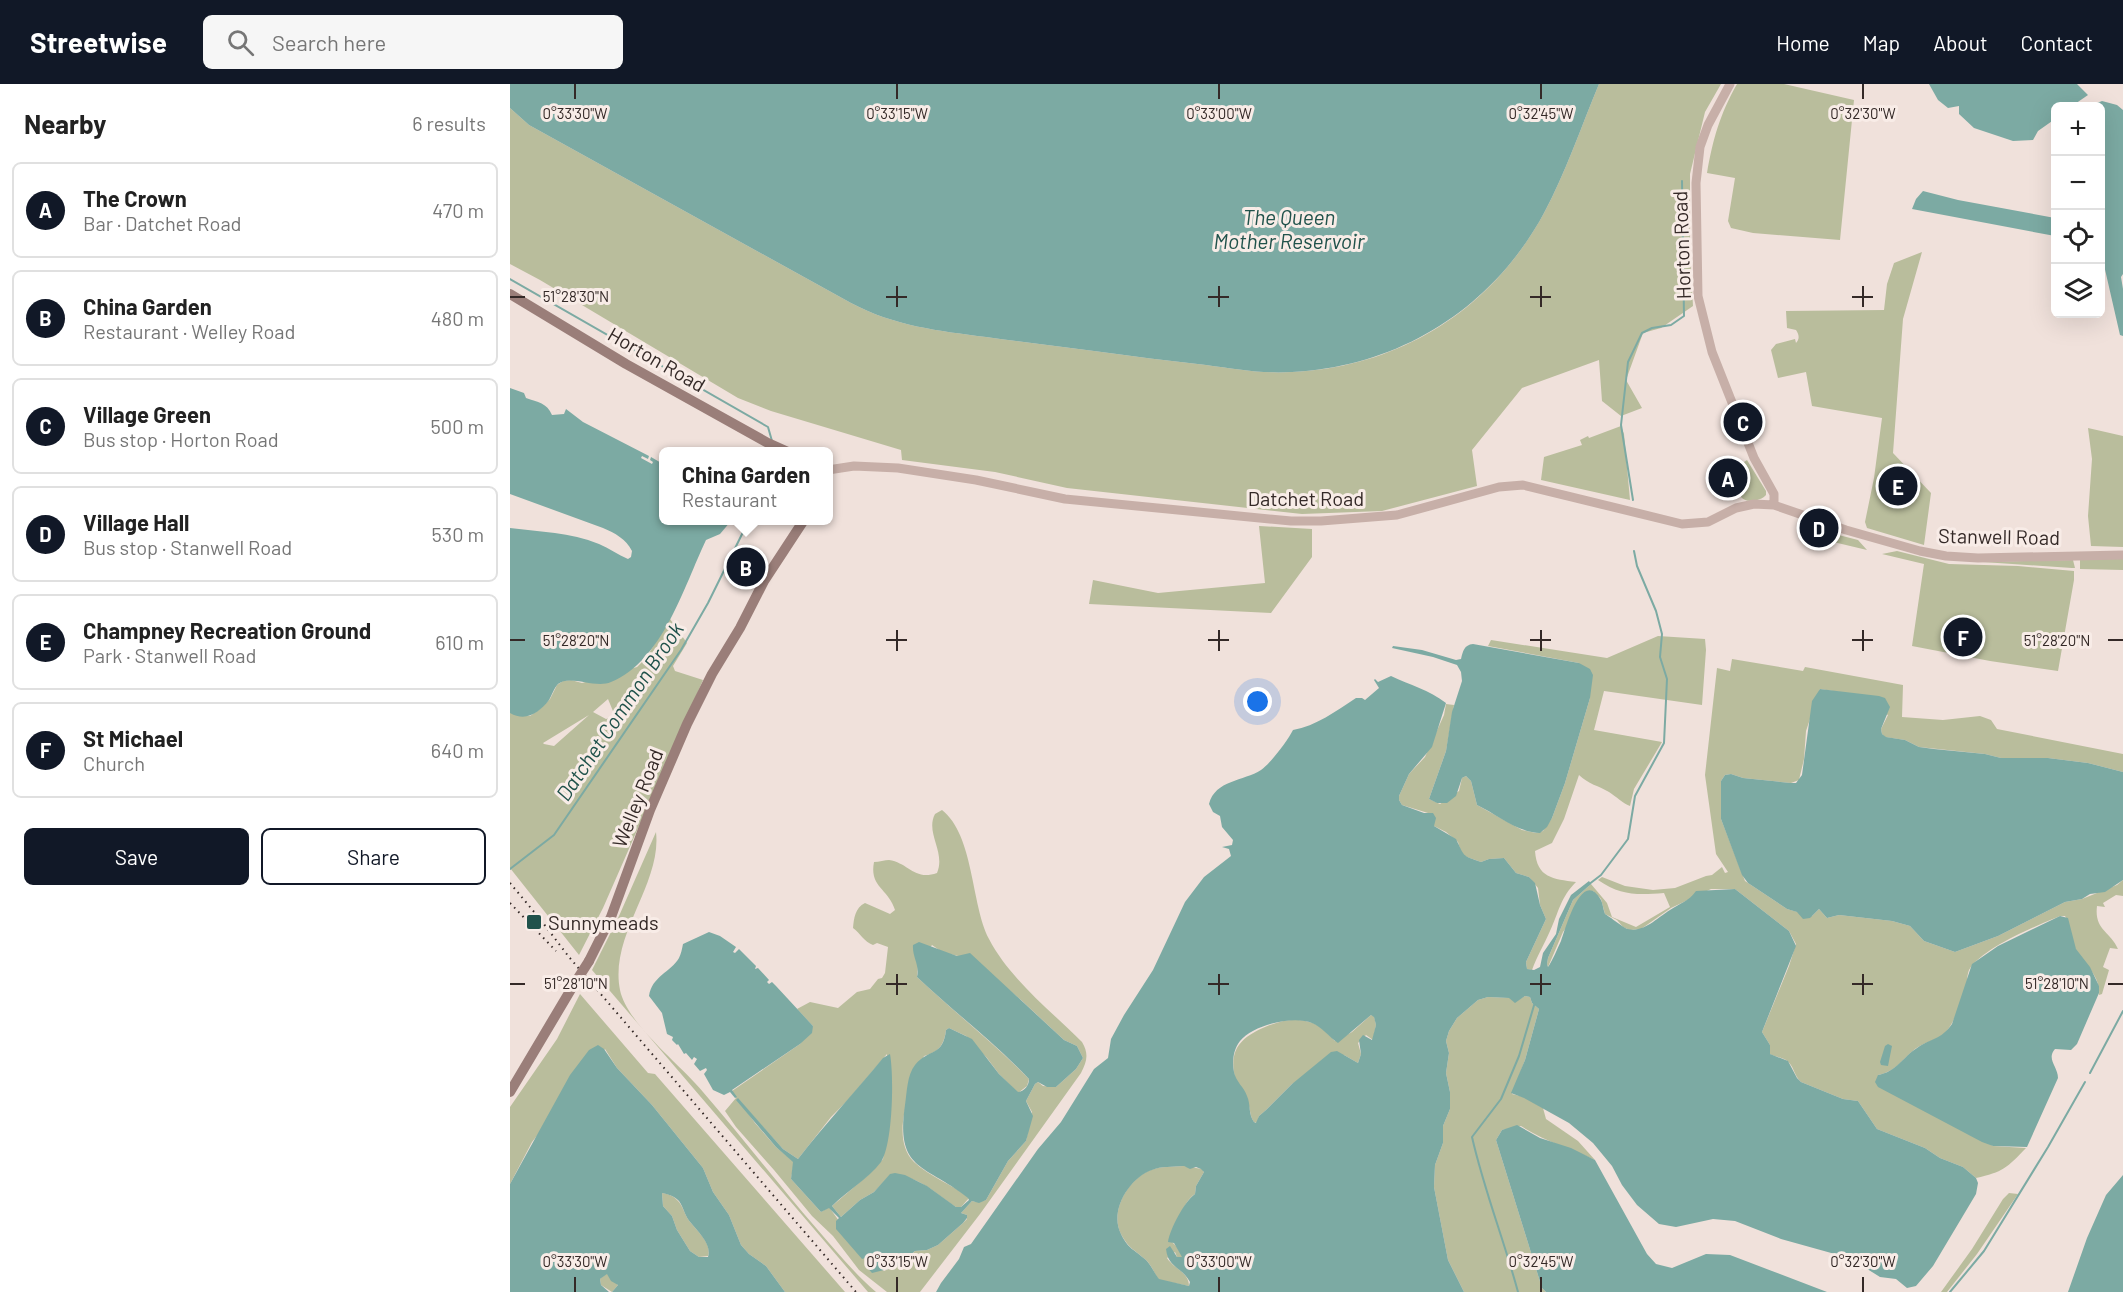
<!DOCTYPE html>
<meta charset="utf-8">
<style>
body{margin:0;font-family:Barlow,sans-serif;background:#f6f6f6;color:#222}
.controls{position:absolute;right:18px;top:18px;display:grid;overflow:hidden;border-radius:9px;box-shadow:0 6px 24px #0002}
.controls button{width:54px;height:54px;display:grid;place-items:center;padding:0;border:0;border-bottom:2px solid #e0e0e0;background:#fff;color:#222;font:30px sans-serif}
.you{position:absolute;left:748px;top:618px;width:21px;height:21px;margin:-15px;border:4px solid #fff;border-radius:50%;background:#1a73e8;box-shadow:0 0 0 9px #1a73e833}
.badge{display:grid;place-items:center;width:39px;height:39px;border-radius:50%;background:#111827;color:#fff;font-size:20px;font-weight:700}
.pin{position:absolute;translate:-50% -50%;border:3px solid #fff;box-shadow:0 2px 6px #0006}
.popup{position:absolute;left:149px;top:363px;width:174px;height:78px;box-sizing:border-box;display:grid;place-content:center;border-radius:9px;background:#fff;filter:drop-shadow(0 2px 4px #0005);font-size:20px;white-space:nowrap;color:#767676}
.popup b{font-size:22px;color:#222}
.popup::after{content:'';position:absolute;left:50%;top:100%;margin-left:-12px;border:12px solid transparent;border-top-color:#fff}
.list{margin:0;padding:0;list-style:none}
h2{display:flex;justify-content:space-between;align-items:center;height:78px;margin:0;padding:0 24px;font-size:26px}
h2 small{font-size:20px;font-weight:400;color:#767676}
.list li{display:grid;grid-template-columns:39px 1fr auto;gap:18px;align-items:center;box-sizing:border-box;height:96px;margin:0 12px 12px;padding:0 12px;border:2px solid #e0e0e0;border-radius:9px}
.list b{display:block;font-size:22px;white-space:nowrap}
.list p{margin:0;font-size:20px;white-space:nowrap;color:#767676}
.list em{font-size:20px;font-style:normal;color:#767676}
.actions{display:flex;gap:12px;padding:18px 24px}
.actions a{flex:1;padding:14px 0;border:2px solid #111827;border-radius:9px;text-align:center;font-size:21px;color:#111827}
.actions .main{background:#111827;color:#fff}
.icon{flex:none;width:33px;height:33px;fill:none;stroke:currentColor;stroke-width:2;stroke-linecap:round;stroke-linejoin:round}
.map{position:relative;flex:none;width:1613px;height:1208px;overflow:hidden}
header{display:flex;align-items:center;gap:36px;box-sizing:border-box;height:84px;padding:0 30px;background:#111827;color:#fff}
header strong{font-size:28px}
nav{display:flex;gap:33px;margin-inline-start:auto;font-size:21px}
.search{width:420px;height:54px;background:#f6f6f6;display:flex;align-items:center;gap:15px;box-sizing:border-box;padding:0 21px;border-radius:9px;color:#767676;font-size:22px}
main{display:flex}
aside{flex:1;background:#fff}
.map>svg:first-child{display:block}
.green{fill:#b9bd9c;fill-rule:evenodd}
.water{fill:#7caaa3;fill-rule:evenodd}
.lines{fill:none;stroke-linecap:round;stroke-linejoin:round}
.stream{stroke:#7caaa3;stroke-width:2}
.tertiary{stroke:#c7afa8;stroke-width:9}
.secondary{stroke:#9a7e79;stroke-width:10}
.rail{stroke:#342927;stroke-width:2;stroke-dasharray:1.5 4.5;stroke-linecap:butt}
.secondary-bridge{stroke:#9a7e79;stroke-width:10}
.ticks{fill:none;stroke:#342927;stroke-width:2}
.poi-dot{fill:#20524b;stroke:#f8ece7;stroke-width:2}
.labels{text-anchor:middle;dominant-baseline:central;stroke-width:6;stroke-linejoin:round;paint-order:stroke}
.street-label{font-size:20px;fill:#342927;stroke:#f8ece7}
.poi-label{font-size:20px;fill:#342927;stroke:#f8ece7;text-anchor:start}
.water-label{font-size:21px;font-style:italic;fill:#20524b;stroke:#f8ece7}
.ticks-label{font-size:15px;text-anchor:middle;fill:#342927;stroke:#f8ece7;stroke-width:6;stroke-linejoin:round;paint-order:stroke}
</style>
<header>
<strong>Streetwise</strong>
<div class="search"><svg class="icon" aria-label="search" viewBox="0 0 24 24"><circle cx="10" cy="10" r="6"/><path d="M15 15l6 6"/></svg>Search here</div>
<nav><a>Home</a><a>Map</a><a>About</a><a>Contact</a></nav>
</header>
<main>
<aside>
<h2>Nearby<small>6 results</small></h2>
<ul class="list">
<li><span class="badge">A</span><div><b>The Crown</b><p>Bar · Datchet Road</p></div><em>470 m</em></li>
<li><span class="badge">B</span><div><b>China Garden</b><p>Restaurant · Welley Road</p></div><em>480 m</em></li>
<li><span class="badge">C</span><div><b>Village Green</b><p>Bus stop · Horton Road</p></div><em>500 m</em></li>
<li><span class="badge">D</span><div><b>Village Hall</b><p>Bus stop · Stanwell Road</p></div><em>530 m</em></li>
<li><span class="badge">E</span><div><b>Champney Recreation Ground</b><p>Park · Stanwell Road</p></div><em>610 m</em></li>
<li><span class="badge">F</span><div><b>St Michael</b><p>Church</p></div><em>640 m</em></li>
</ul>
<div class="actions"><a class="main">Save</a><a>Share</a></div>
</aside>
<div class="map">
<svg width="1613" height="1208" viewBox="0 0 1613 1208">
<rect width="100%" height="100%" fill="#f0e1db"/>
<path class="green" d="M1089,0H1211L1195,28L1180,90V171L1183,222L1151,244L1133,249L1116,296L1132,324L1111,332L1092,317L1089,276L1012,304L962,366L967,402L872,427L792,430L557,404L485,388L392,376L391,366L261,327L228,314L30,196L0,180V24L19,41L341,219C384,242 429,247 476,253C512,258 548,262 584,267C622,272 659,277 696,281C725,285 753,290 782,288C891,283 982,225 1034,129C1056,88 1071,43 1089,0Z
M1227,0H1274L1344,16L1330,156L1243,149L1221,144L1218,137L1225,94L1197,89C1203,55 1210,30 1227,0Z
M1412,168L1393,235L1383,369L1421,409L1414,461L1357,444L1355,438L1364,394L1372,334L1302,322L1296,288L1268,294L1261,266L1266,260L1285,255L1286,259C1290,255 1289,250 1286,246L1277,244L1276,227L1374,226L1377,200L1384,179Z
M1111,342L1114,350L1120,416L1031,396L1034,373L1072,361L1070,356L1078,352L1079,354Z
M1578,344L1613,352V463L1581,462L1578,432L1582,375Z
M1237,376L1256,407V411C1251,417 1236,420 1231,413L1234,378Z
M749,442L802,445V473L761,529L579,520L583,496L648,509L755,499Z
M1317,448L1348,456L1357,466L1315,456Z
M1387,467L1439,480L1508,482L1564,487V496L1548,587L1480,577L1402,562L1414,480L1372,470Z
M1570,475H1613V486L1570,485Z
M1563,476L1565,484H1562L1473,478Z
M160,535L177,559L163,582L165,587L193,596L93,824L69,871L0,784V628L20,632L30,625L40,615L47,601L53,597L61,596L72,599L127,583L136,574ZM98,615L105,632L96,635L83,628ZM79,631L44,662L34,660L33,659Z
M1148,552L1195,555L1196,566L1192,621L1094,607L1084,646L1152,658L1124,705L1120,722C1112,719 1107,713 1099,708C1089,702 1078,700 1069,691L1054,735L1042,759L1025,767C1027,794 1043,795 1066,798C1050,814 1049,828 1040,847C1034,861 1027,872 1022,886L1017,885L1016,878L1036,835L1030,821L1028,804L1019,793L1006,789L994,774L979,775L971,778L954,772L951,768L948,758L936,748L924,742L918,729L892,721L889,716V712L899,690L915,673L934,631L936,620L944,621L936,667L919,715L930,720L949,707L952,694L956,692L961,697L967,721L1012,746L1026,749L1033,747L1042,734L1055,699L1080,614L1069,579L978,562L981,556L1097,574Z
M1222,575L1293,587L1295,583L1393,601L1392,633L1433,636L1470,632L1481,636L1487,645L1613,670V688L1578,679L1538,674H1491L1475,670L1409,663L1395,656L1375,653L1372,650L1371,645L1378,631L1336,609L1310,605L1296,647L1294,675L1289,696L1281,699L1233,694L1221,690L1215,691L1211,697V735L1235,797L1277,825L1302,832L1309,825L1317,834L1329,831L1382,837L1400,842L1414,857L1445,868L1488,852L1555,818L1572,815L1607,801L1613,796V812L1606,811L1593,819L1595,823L1587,822C1584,846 1600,847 1608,865L1600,864L1593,883L1599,886L1592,910L1589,911C1591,891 1573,880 1565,864C1560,853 1561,842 1555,832H1550C1526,842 1472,864 1459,886C1457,891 1457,899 1456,904C1451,917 1444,941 1434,950C1426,957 1414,958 1405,965C1393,975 1385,988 1368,991L1483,1062L1516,1064C1497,1084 1493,1088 1466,1094L1453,1083L1430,1074L1415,1064L1367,1045L1348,1017L1333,1015L1291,998C1284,992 1284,981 1276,976C1271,973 1265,973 1260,970V961L1252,948L1279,882L1286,860L1279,847L1225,805H1201L1161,824L1131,845L1120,846L1113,843L1107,836L1095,830L1091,815L1083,807L1053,848L1038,883L1037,880L1038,874L1063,816L1081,800L1097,819L1102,833L1126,843L1160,823L1154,809C1128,811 1111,812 1088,796L1092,793L1115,802L1143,806L1165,804L1196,792L1202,791L1212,783L1215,789L1218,788L1206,770L1195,691L1207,584L1220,587Z
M432,726C464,751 461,820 479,855C500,895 540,926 572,958C579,970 577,977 571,989L470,1130L410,1208H377L349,1186L323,1152L302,1132L264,1086L226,1043L215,1027L226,1014L222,1007L290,960L303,942L287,925L300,918L328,924L347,908L360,905L368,895L372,894L375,889L378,863L367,859L363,861C354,858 350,849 343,844C344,834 345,824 355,819L380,830L385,826C379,805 359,803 364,778C369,778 375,776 379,776C399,779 404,797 427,789C436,768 415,749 425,730ZM422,861L432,868L448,872L491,899L511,916L554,956L567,962L573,974L566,985L546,1003L533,1002L528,998L525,1000L516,1017L522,1028L516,1057L498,1077L476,1116L466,1118L462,1117L451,1129L457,1131V1135L453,1139L428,1161L417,1166L405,1167L391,1180L374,1187L359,1179L319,1123L311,1128L281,1095L284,1078L266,1063L245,1039L228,1015L273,1065L288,1075L321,1033L338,1016L377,970L381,1027L373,1075L357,1092L322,1122L331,1133L350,1116L364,1108L380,1091C409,1091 423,1108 446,1123H451L459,1114C442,1100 420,1093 404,1078C378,1051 403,1001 414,972C429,968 434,961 436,946L439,944L456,952L477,974L489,990L508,1009L517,1002L519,995C483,958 444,928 407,893L408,881Z
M146,748C152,800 99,851 110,906C117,940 171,981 193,1008C232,1053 268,1100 307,1145C326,1167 344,1189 366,1208H358L82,886L109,832Z
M70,910L138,989L145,990L335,1208H275L256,1182L239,1170L231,1161L219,1131L203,1108L193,1084L142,1021L107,984L95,965L22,1058L0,1100V1023L47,955Z
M1015,912L1020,913L1022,919L1029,925L1015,976L1002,1010L1014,1013L1033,1024L1036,1035L1068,1057L1085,1076C1060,1064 1034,1057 1011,1042L992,1046L986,1056L1032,1204L1036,1208H954L938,1176L924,1103L925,1081L933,1059V1042L940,1025V1008L936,989L939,969L936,957L939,947L947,934L968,916L978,913L1000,914L1005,918Z
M861,931L864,932L866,941L863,956L856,951L848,959L851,970L848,979L834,971L782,1000L756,1026L749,1032L747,1039L744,1038C739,1031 741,1024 737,1017C733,1007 725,999 724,988C720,963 734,952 755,943C770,937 783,933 799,938C810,940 818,950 825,957L842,948Z
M674,1082L692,1085L694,1088L686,1102L685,1110C671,1119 668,1143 662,1158L670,1166L673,1173H667L665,1168L657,1174C664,1185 679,1188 679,1202L649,1196C644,1189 642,1182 636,1176C625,1166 619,1165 611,1150C599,1127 619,1094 641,1086C651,1082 663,1083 674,1082Z
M152,1109C159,1110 164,1112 169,1118C174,1124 175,1133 181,1139C188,1148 202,1160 198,1172L189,1173L180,1167L167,1146L162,1132L153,1122Z
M1499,1109L1508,1110L1467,1170L1437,1208H1431L1462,1165L1493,1115Z
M97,1189L108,1201L102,1208L91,1201L90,1195Z"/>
<path class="water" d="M0,0H1089C1071,43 1056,88 1034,129C983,224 889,283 782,288C753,290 725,285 696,281C659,277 622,272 584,267C548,262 512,258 476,253C429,247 384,242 341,219L19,41L0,24Z
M1419,0H1567L1578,11L1562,22H1546L1545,35L1528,47L1523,56L1503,57L1464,44L1449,30V22L1438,24L1428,16Z
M1592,17L1607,21L1613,26V190L1611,193L1613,205V252L1610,251L1591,168L1590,22H1580Z
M1413,107L1448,116L1545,134V152L1402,125L1406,115Z
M0,304L14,309L16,314C28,318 37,319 42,331L54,330L56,325L73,338L139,372L138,375L132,372L131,374L142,380L143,378L140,376L141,373L153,380L154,436L194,437L205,439L208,437H221L210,450L196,456C174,502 153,577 101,598C85,605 60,590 48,600C44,604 42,611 39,616C29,629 16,638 0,629V444C30,448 60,448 89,460C99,464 108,471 118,475L121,473L122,467C116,455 105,449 93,444L0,410Z
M963,560L1069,579L1080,585L1083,591L1080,614L1055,699L1042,734L1037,743L1030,749C1006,748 988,731 967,721L961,697L956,692L952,694L946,712L937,719H927L919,715L936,667L942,628L952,597L951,588L947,581L923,573L882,564L883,562L912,566L946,576L951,575C953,567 954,561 963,560Z
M881,592C900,601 919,606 936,619L922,663L899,690L889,712V716L892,721L914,729H923L926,734L924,742L946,755C955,773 951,771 971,778L979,775L994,774L1006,789L1019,793L1025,799L1030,821L1036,835L1016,878L1017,885L1024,886L1030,883L1033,869L1046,850L1049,835L1061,811L1079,797L1081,800L1063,816L1038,874L1037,880L1038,883C1043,876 1047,865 1051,857C1055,846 1072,782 1091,816C1093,820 1093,825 1095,830C1099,832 1115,845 1118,845C1134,849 1148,833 1160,826C1170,819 1178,818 1186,807L1225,805L1279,847L1286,862L1252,948L1260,961V970L1278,977L1287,994L1291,998L1333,1015L1348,1017L1367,1045L1415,1064L1430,1074L1453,1083L1466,1094L1468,1099L1466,1110L1423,1182L1406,1202L1397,1204L1386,1195L1370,1193L1354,1183L1332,1172L1271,1155L1225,1137L1203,1135L1166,1143L1149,1140L1127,1121L1112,1101L1102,1082L1083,1059L1059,1039L1014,1014L1001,1009L1015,976L1029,925L1022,919L1020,913L1015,912L1005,919L999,914L978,913L968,916L947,934L939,947L936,957L939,969L936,989L940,1008V1025L933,1042V1059L925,1081L924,1103L938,1176L954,1208H426L431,1199L449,1175L454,1163L461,1160L528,1065L551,1038L584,985L598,974L601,955L614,931L643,886L675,818L694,793L721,772L719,765L712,763L722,761L723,756L712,743L710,732L703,728L699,720C705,696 734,697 751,686C761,679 778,656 783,646C806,642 826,627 846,614H852L855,616L869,604L864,596L865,595L868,598ZM861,931L864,933L866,941L862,956L853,951L849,956L851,970L848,979L827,967L821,968L782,1000L756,1026L749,1032L746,1039L744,1038C738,1030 741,1021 737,1012C734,1003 726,998 724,988C722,978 723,966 730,957C743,941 783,931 802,939C812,943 819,953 828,959ZM674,1082L680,1085L686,1083L691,1085L694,1088L686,1102L685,1110C674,1118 660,1145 658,1158L664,1159L672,1173H667L660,1162L656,1165C658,1184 672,1183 680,1198L679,1202L649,1195C644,1189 642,1182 636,1176C625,1166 618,1165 611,1150C599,1127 619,1094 642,1086C651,1082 663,1083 674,1082Z
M1310,605L1369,612L1375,614L1380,623L1371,645L1372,650L1376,653L1395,656L1409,663L1424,665L1475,670L1491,674H1538L1578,679L1613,688V796L1595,808L1580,810L1572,815L1555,818L1488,852L1445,868L1414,857L1400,842L1382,837L1329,831L1317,834L1309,825L1300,834L1293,835L1287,828L1277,825L1238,799L1232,791L1211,735V697L1215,691L1221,690L1233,694L1281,699H1286L1292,691L1302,617Z
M1550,832L1558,834L1566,865L1580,883L1589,902V909L1567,960L1561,966L1545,965C1536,975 1548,983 1548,994L1517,1063L1483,1062L1472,1058L1368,1003L1365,998L1368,991C1386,988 1393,973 1407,964C1421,954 1431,956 1442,940L1462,880L1488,862Z
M199,848L210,852L226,863L223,868L225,869L229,865L246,882L245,885L248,884L259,896L257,898L259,900L262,898L266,902L303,942L302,949L290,960L222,1006L227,1013L225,1014L220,1008L214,1011L203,1006L194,990L197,986L196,984L190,987L184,980L187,975L184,973L182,976L176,969L174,970L168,960L167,961L162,956L163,953L157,950L152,929L139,912C142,892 161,888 169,874C171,870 172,865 173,860Z
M409,858L447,872L460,869L554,956L567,962L573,974L566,985L546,1003H537L528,998L525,1000L516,1017L523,1032L516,1057L498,1077L476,1116L469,1119L462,1117L452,1128L451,1129L457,1131V1134L453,1139L428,1161L417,1166L405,1167L386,1183L362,1189L356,1182L359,1177L355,1174L352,1175L326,1145V1137L329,1134L319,1124L311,1128L281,1095L283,1078L266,1063L226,1016L228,1014L273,1065L288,1075C315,1040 345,1008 373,974L380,970C384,992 383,1060 371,1078C358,1095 337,1107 322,1122L331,1133L350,1116L364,1108L380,1090L385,1089L395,1091L417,1102L446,1123H451L459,1116L458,1114C416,1080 385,1088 395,1021C397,1008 397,991 405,981C419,964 433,973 436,946L439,944L462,955L489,990L508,1008C515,1007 519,1001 519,995C484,958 444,928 407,893C410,881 402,873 403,861Z
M1378,960L1382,962L1378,982L1371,981L1370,978L1375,962Z
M88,961L94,965L107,984L142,1021L193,1084L203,1108L219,1131L231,1161L239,1170L256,1182L275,1208H102L108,1201L101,1197L97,1190L90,1195L91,1201L99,1208H0V1100L60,991L79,966ZM152,1109C158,1110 164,1112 169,1117C174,1124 175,1133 181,1139C188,1148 202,1160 198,1173H189L180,1167L167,1146L162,1132L153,1122Z
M1007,1041L1030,1054L1061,1064L1085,1076L1137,1170L1146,1180L1162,1184L1196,1170L1220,1171L1317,1208H1036L1032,1204L986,1056L992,1046Z
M1613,1091V1208H1558L1577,1154L1596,1111Z"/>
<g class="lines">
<path class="stream" d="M0,195L258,343L262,357
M1123,416L1111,341L1118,278L1132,249L1142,244L1161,241L1174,232L1172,97
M0,785L44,751L171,566L198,519L239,436
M1078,801L1091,791L1118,755L1125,712L1154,659L1157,595L1150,573L1152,550L1146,527L1127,482L1124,467
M1580,989L1613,927
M1008,1208C994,1156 974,1106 962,1053L991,1015L1009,972L1025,918
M1440,1208L1474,1167L1538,1063L1575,998"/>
<path class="tertiary" d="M1220,0L1198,41L1190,63L1186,99L1188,212L1202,268L1244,374L1264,410V421
M318,386L344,382L388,384L466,396L555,415L781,437H811L887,431L989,403L1013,401L1172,440L1198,438L1226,424L1244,420L1264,421L1336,446L1410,467L1436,472L1468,474L1613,471"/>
<path class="secondary" d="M0,210L116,280L258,359L278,368
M79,877L101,833L140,726L177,640L202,590L230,544L254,497L294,436
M0,1008L63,902"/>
<path class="rail" d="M0,799L30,835L59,873L346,1208
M0,819L46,867"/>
<path class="secondary-bridge" d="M63,902L79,877"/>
</g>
<path class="ticks" d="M65,0V15M387,0V15M709,0V15M1031,0V15M1353,0V15M387,202V223M709,202V223M1031,202V223M1353,202V223M0,213H15M376,213H397M698,213H719M1020,213H1041M1342,213H1363M387,546V567M709,546V567M1031,546V567M1353,546V567M0,556H15M376,556H397M698,556H719M1020,556H1041M1342,556H1363M1598,556H1613M387,890V911M709,890V911M1031,890V911M1353,890V911M0,900H15M376,900H397M698,900H719M1020,900H1041M1342,900H1363M1598,900H1613M65,1193V1208M387,1193V1208M709,1193V1208M1031,1193V1208M1353,1193V1208"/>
<rect class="poi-dot" x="16" y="830" width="16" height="16" rx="3"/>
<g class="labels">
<g class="street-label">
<text transform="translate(1171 161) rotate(-92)">Horton Road</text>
<text transform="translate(147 275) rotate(30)">Horton Road</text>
<text x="796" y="414">Datchet Road</text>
<text transform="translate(1489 452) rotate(1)">Stanwell Road</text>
<text transform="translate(127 714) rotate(-68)">Welley Road</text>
</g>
<g class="poi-label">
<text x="38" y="838">Sunnymeads</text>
</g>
<g class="water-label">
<text x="779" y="132">The Queen<tspan x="779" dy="24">Mother Reservoir</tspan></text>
<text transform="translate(109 627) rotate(-56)">Datchet Common Brook</text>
</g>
</g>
<g class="ticks-label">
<text x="65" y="35">0°33'30"W</text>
<text x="387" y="35">0°33'15"W</text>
<text x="709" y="35">0°33'00"W</text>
<text x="1031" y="35">0°32'45"W</text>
<text x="1353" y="35">0°32'30"W</text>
<text x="66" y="218">51°28'30"N</text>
<text x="66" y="562">51°28'20"N</text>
<text x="1547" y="562">51°28'20"N</text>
<text x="66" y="905">51°28'10"N</text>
<text x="1547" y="905">51°28'10"N</text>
<text x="65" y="1183">0°33'30"W</text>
<text x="387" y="1183">0°33'15"W</text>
<text x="709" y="1183">0°33'00"W</text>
<text x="1031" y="1183">0°32'45"W</text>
<text x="1353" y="1183">0°32'30"W</text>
</g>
</svg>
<div class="controls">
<button>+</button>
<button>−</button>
<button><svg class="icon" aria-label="locate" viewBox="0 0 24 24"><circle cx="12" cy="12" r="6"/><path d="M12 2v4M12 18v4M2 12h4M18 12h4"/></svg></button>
<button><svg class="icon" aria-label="layers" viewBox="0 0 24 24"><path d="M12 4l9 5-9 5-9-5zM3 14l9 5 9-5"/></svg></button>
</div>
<div class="you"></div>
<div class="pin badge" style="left:1218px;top:394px">A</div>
<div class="pin badge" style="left:236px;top:483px">B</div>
<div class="popup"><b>China Garden</b>Restaurant</div>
<div class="pin badge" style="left:1233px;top:338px">C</div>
<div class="pin badge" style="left:1309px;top:444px">D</div>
<div class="pin badge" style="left:1388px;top:402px">E</div>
<div class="pin badge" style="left:1453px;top:553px">F</div>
</div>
</main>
